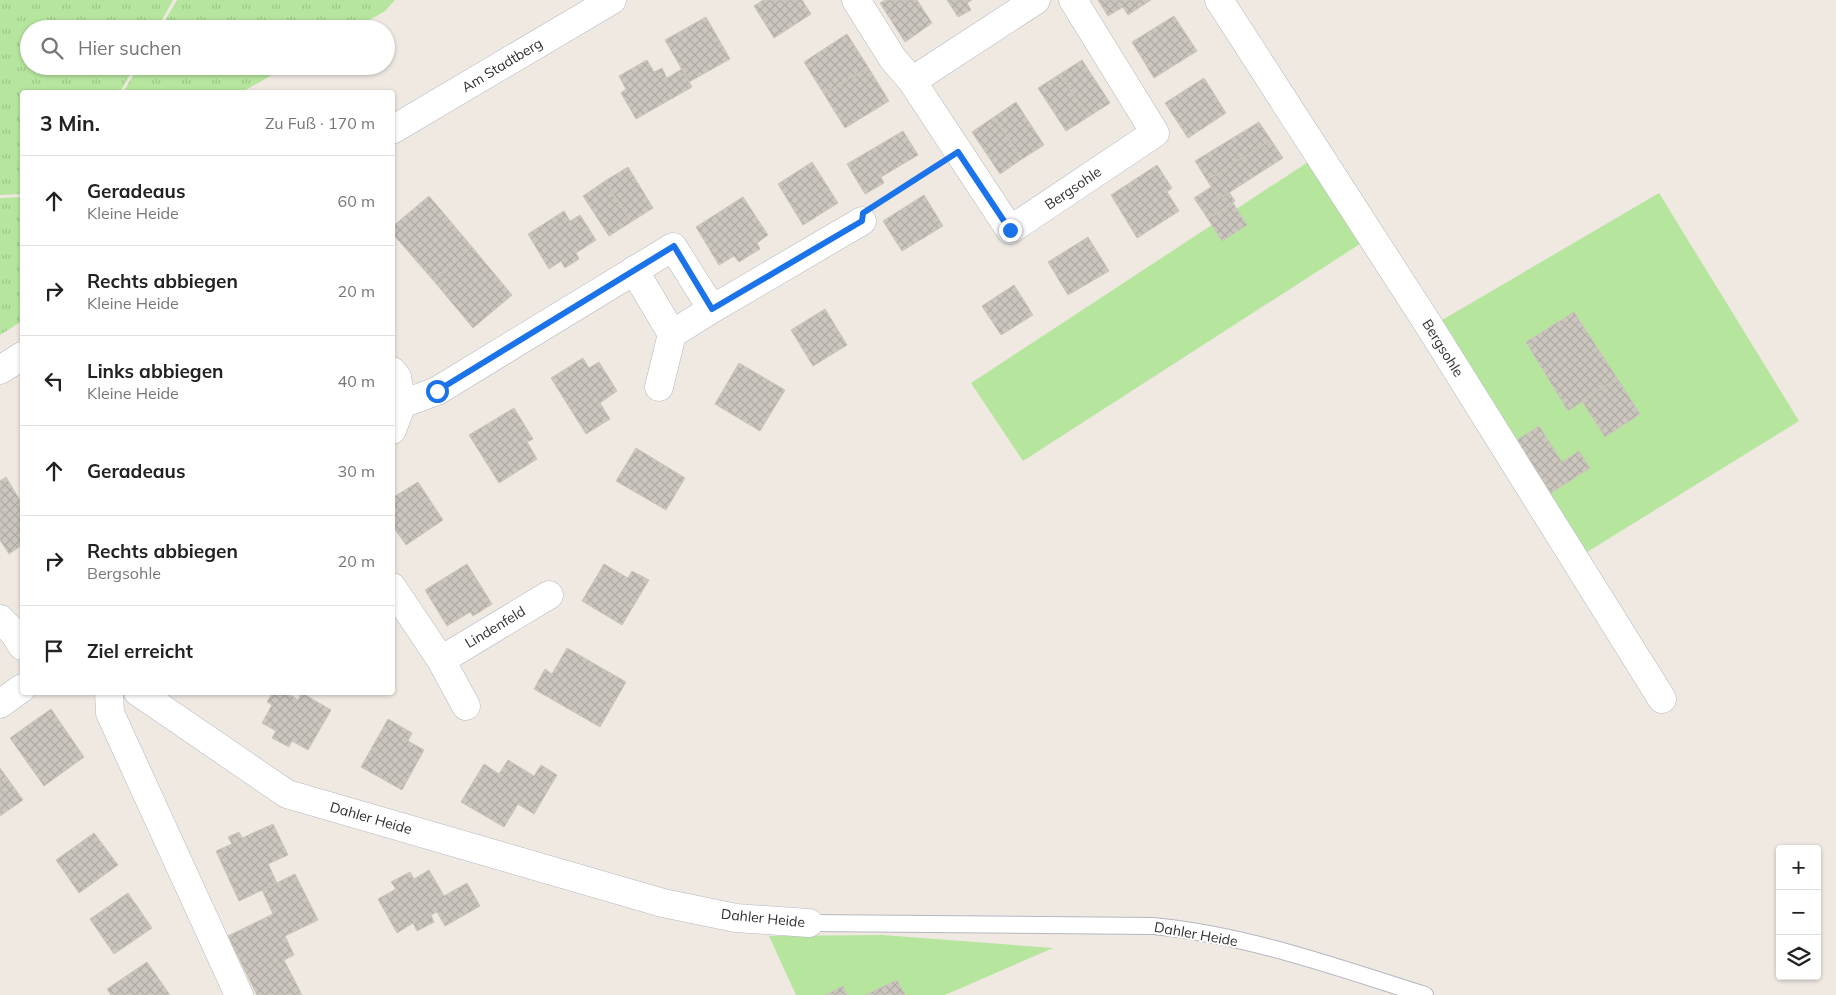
<!DOCTYPE html>
<html lang="de">
<meta charset="utf-8">
<style>
body{margin:0;font-family:Mulish,sans-serif;background:#f2f2f2;color:#222}
.controls{position:absolute;right:15px;bottom:15px;display:grid;overflow:hidden;border-radius:5px;box-shadow:0 1px 4px #0004}
.controls button{width:45px;height:45px;display:grid;place-items:center;padding:0;border:0;border-bottom:1px solid #e0e0e0;background:#fff;color:#222;font:25px sans-serif}
.stop{position:absolute;width:15px;height:15px;margin:-11px;border:4px solid #1a73e8;border-radius:50%;background:#fff}
.stop.end{background:#1a73e8;border-color:#fff;box-shadow:0 1px 5px #0008}
.list{margin:0;padding:0;list-style:none}
h2{display:flex;justify-content:space-between;align-items:center;height:65px;margin:0;padding:0 20px;font-size:21px}
h2 small{font-size:16px;font-weight:400;color:#767676}
.list li{display:grid;grid-template-columns:32px 1fr auto;gap:15px;align-items:center;box-sizing:border-box;height:90px;padding:0 20px;border-top:1px solid #e0e0e0}
.list b{display:block;font-size:19px;white-space:nowrap}
.list p{margin:0;font-size:16px;white-space:nowrap;color:#767676}
.list em{font-size:16px;font-style:normal;color:#767676}
.icon{flex:none;width:28px;height:28px;fill:none;stroke:currentColor;stroke-width:2;stroke-linecap:round;stroke-linejoin:round}
.map{position:relative;flex:none;width:1836px;height:995px;overflow:hidden}
.search{position:absolute;background:#fff;box-shadow:0 1px 4px #0004;left:20px;top:20px;width:375px;height:55px;display:flex;align-items:center;gap:12px;box-sizing:border-box;padding:0 18px;border-radius:28px;color:#767676;font-size:19px}
.panel{position:absolute;background:#fff;box-shadow:0 1px 4px #0004;left:20px;top:90px;width:375px;height:605px;border-radius:5px}
.map>svg:first-child{display:block}
.grass{fill:url(#grass-tufts)}
.garden{fill:#b6e59e}
.building{fill:url(#building-cross-hatch);stroke:#cbc5ba}
.lines{fill:none;stroke-linecap:round;stroke-linejoin:round}
.lane-casing{stroke:#b4b7c1;stroke-width:18}
.street-casing{stroke:#b4b7c1;stroke-width:29}
.secondary-casing{stroke:#b4b7c1;stroke-width:29}
.path{stroke:#c9c9c9;stroke-width:3;stroke-dasharray:4 2.5;stroke-linecap:butt}
.lane{stroke:#fff;stroke-width:16}
.street{stroke:#fff;stroke-width:28}
.secondary{stroke:#fff;stroke-width:28}
.route{stroke:#1a73e8;stroke-width:6}
.labels{text-anchor:middle;dominant-baseline:central;stroke-width:4;stroke-linejoin:round;paint-order:stroke}
.street-label{font-size:14px;fill:#2e2e2e;stroke:#fff}
</style>
<div class="map">
<svg width="1836" height="995" viewBox="0 0 1836 995">
<defs>
<pattern id="grass-tufts" width="24" height="20" patternUnits="userSpaceOnUse" patternTransform="scale(1.25)"><rect width="24" height="20" fill="#b6e59e"/><path d="M3 7l-1-3M5 7V3M7 7l1-3M15 17l-1-3M17 17v-4M19 17l1-3" fill="none" stroke="#9dc588"/></pattern>
<pattern id="building-cross-hatch" width="8" height="8" patternUnits="userSpaceOnUse" patternTransform="scale(1.25)"><rect width="8" height="8" fill="#cbc7bf"/><path d="M0 0l8 8M0 8l8-8" fill="none" stroke="#afaba4"/></pattern>
</defs>
<rect width="100%" height="100%" fill="#efe9e1"/>
<path class="grass" d="M0,0H173L157,29H29V66H135L120,92H22V194L0,195Z
M177,0H395L385,11L354,29H160Z
M139,66H288L242,92H123Z
M22,197V321L0,335V198Z"/>
<path class="garden" d="M1311,160L1363,242L1023,461L971,383Z
M1659,193L1799,421L1579,557L1437,323Z
M882,935L1053,948L945,995H796L769,936Z"/>
<path class="building" d="M763,0H802L811,14L774,38L754,6Z
M886,0H917L932,23L905,42L880,3Z
M947,0H972L967,3L971,10L958,17Z
M1098,0H1151L1128,15L1123,7L1108,16Z
M1174,16L1197,51L1154,78L1132,42Z
M706,17L730,59L689,82L665,40Z
M847,34L868,67L824,94L804,62Z
M647,60L654,72L662,68L667,78L682,69L692,87L636,119L621,93L626,89L619,76Z
M1082,60L1110,103L1088,117L1060,74Z
M868,67L889,101L845,128L824,94Z
M1060,74L1088,117L1066,131L1038,88Z
M1204,78L1226,113L1188,138L1165,103Z
M1016,102L1044,145L1022,159L994,117Z
M994,117L1022,159L1000,174L972,132Z
M1259,122L1271,140L1207,180L1195,161Z
M903,131L918,155L881,177L884,183L865,194L847,164Z
M1271,140L1283,158L1219,199L1207,180Z
M812,162L838,203L803,225L778,184Z
M1157,165L1172,188L1167,192L1179,211L1137,238L1111,195Z
M628,167L653,208L631,222L605,181Z
M605,181L631,222L609,236L583,196Z
M1211,187L1219,199L1229,192L1235,201L1208,219L1194,198Z
M924,195L943,226L902,251L883,221Z
M429,196L472,247L433,280L392,233V227Z
M743,197L768,235L757,243L760,249L739,262L734,256L719,265L696,227Z
M1233,203L1247,225L1222,241L1208,219Z
M564,211L570,221L580,215L596,240L576,253L579,259L565,268L561,261L549,269L528,234Z
M1088,237L1109,271L1068,295L1048,262Z
M472,247L512,295L473,328L433,280Z
M1014,285L1033,315L1001,335L982,306Z
M825,309L847,345L813,366L791,330Z
M1574,312L1617,378L1568,411L1526,342Z
M583,358L589,368L599,362L617,391L600,403L610,419L586,434L551,378Z
M739,363L785,390L760,431L715,404Z
M1617,378L1640,414L1605,437L1582,401Z
M514,408L533,439L527,442L537,459L499,483L469,435Z
M1539,426L1562,462L1579,451L1590,468L1551,493L1517,440Z
M636,448L685,478L666,510L616,481Z
M6,477L22,504V516L20,517L22,522V545L9,554L0,540V481Z
M418,482L443,520L406,545L392,525V498Z
M467,564L492,604L473,616L470,612L447,626L425,590Z
M604,564L628,578L632,571L649,580L622,625L582,601Z
M567,648L626,682L600,727L534,689L545,669L552,674Z
M273,692H285L298,700L302,693L331,710L308,750L292,741L289,747L272,738L276,731L262,723L272,705L267,702Z
M51,709L84,757L44,786L10,738Z
M388,719L412,733L408,741L424,750L402,790L361,767Z
M508,760L534,776L541,765L557,775L534,814L518,804L504,827L461,802L484,764L499,774Z
M0,768L23,800L0,816Z
M273,824L288,855L268,864L277,883L239,901L216,851L232,844L228,837L239,832L242,838Z
M94,833L118,865L79,893L56,860Z
M429,870L444,896L467,883L480,906L445,926L437,912L431,915L434,922L417,931L413,923L397,933L378,899L396,889L391,882L410,872L414,879Z
M295,874L318,920L285,936L294,955L284,960L302,995H257L228,936L273,914L262,890Z
M128,893L152,928L114,954L90,919Z
M147,962L170,995H111L107,989Z
M897,980L905,995H865Z
M843,986L847,995H825Z"/>
<g class="lines">
<g class="lane-casing">
<path id="lane" d="M809,923L1153,926C1247,935 1336,967 1425,995"/>
</g>
<g class="street-casing">
<path id="street" d="M856,0L893,59L912,81
M1036,0L912,81L1010,230L1155,133L1073,0
M1219,0L1428,324L1662,699
M634,270L672,334L712,309L862,221
M392,371L397,377L402,404L392,430
M659,387L672,334
M402,404L437,391L673,247L712,309
M392,587L441,660L466,706
M0,619L14,633L22,646
M441,660L549,595
M109,692L110,713L239,995
M138,692L287,794L663,903L736,918L809,923
M0,704L22,688"/>
</g>
<g class="secondary-casing">
<path id="secondary" d="M392,130L612,0
M0,370L22,356"/>
</g>
<path class="path" d="M881,202L935,167"/>
<use href="#lane" class="lane"/>
<use href="#street" class="street"/>
<use href="#secondary" class="secondary"/>
</g>
<g class="lines">
<path class="route" d="M437,391L674,246L712,309L862,221L863,213L958,152L1010,230"/>
</g>
<g class="labels">
<g class="street-label">
<text transform="translate(502 65) rotate(-31)">Am Stadtberg</text>
<text transform="translate(1073 188) rotate(-34)">Bergsohle</text>
<text transform="translate(1443 348) rotate(58)">Bergsohle</text>
<text transform="translate(495 627) rotate(-31)">Lindenfeld</text>
<text transform="translate(371 818) rotate(16)">Dahler Heide</text>
<text transform="translate(763 918) rotate(6)">Dahler Heide</text>
<text transform="translate(1196 934) rotate(10)">Dahler Heide</text>
</g>
</g>
</svg>
<div class="controls">
<button>+</button>
<button>−</button>
<button><svg class="icon" aria-label="layers" viewBox="0 0 24 24"><path d="M12 4l9 5-9 5-9-5zM3 14l9 5 9-5"/></svg></button>
</div>
<div class="stop" style="left:437px;top:391px"></div>
<div class="stop end" style="left:1010px;top:230px"></div>
<div class="search"><svg class="icon" aria-label="search" viewBox="0 0 24 24"><circle cx="10" cy="10" r="6"/><path d="M15 15l6 6"/></svg>Hier suchen</div>
<section class="panel">
<h2>3 Min.<small>Zu Fuß · 170 m</small></h2>
<ul class="list">
<li><svg class="icon" aria-label="ahead" viewBox="0 0 24 24"><path d="M12 20V5M6 11l6-6 6 6"/></svg><div><b>Geradeaus</b><p>Kleine Heide</p></div><em>60 m</em></li>
<li><svg class="icon" aria-label="right" viewBox="0 0 24 24"><path d="M7 20v-9h11M14 6l5 5-5 5"/></svg><div><b>Rechts abbiegen</b><p>Kleine Heide</p></div><em>20 m</em></li>
<li><svg class="icon" aria-label="left" viewBox="0 0 24 24"><path d="M17 20v-9H6M10 6l-5 5 5 5"/></svg><div><b>Links abbiegen</b><p>Kleine Heide</p></div><em>40 m</em></li>
<li><svg class="icon" aria-label="ahead" viewBox="0 0 24 24"><path d="M12 20V5M6 11l6-6 6 6"/></svg><div><b>Geradeaus</b></div><em>30 m</em></li>
<li><svg class="icon" aria-label="right" viewBox="0 0 24 24"><path d="M7 20v-9h11M14 6l5 5-5 5"/></svg><div><b>Rechts abbiegen</b><p>Bergsohle</p></div><em>20 m</em></li>
<li><svg class="icon" aria-label="arrive" viewBox="0 0 24 24"><path d="M6 21V4h12l-3 4 3 4H6"/></svg><div><b>Ziel erreicht</b></div></li>
</ul>
</section>
</div>
